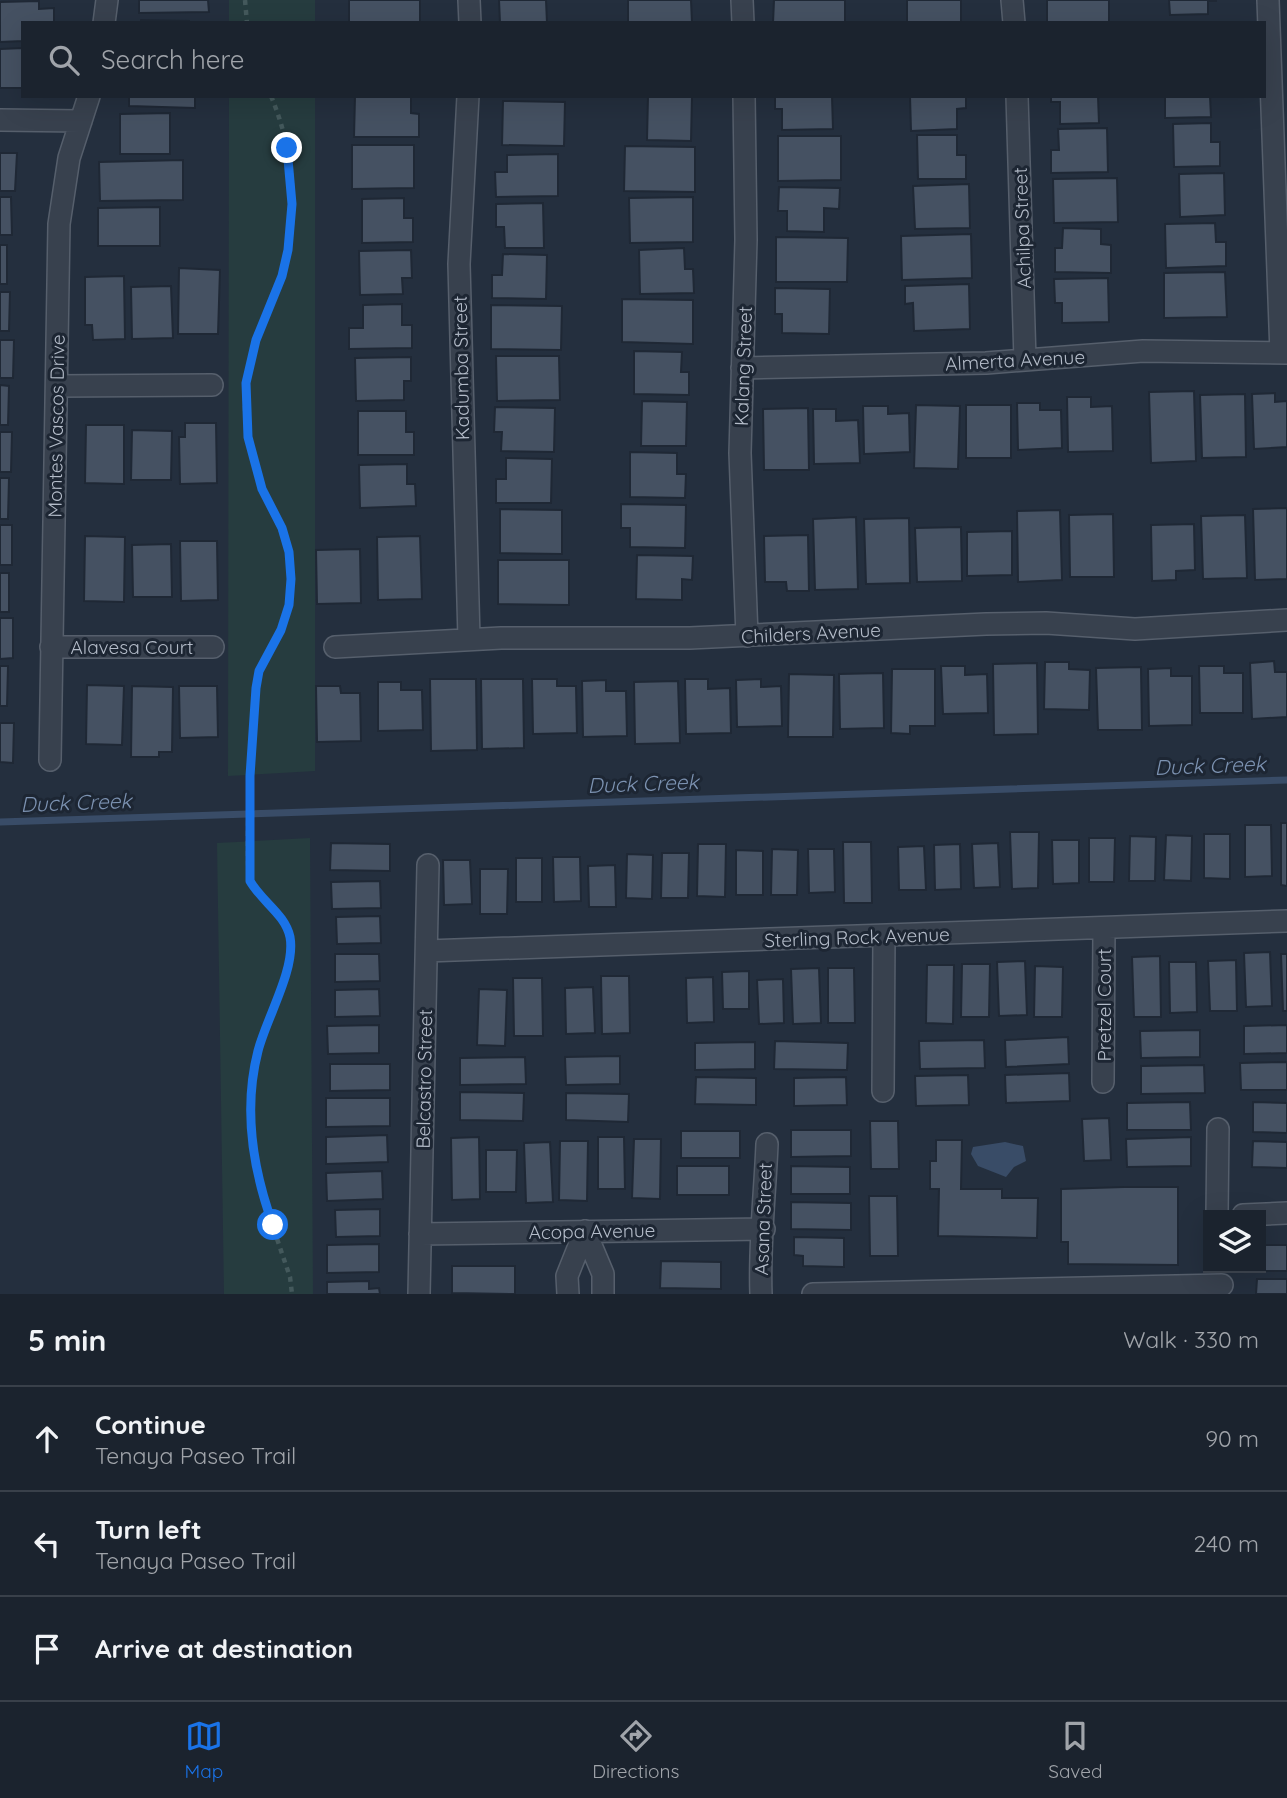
<!DOCTYPE html>
<meta charset="utf-8">
<style>
body{margin:0;font-family:Quicksand,sans-serif;background:#282f3a;color:#f1f3f6}
.controls{position:absolute;right:21px;bottom:21px;display:grid;overflow:hidden;border-radius:0px;box-shadow:0 7px 28px #0002}
.controls button{width:63px;height:63px;display:grid;place-items:center;padding:0;border:0;border-bottom:2px solid #39404a;background:#1b232e;color:#f1f3f6;font:35px sans-serif}
.stop{position:absolute;width:21px;height:21px;margin:-16px;border:5px solid #1a73e8;border-radius:50%;background:#fff}
.stop.end{background:#1a73e8;border-color:#fff;box-shadow:0 2px 7px #0008}
.list{margin:0;padding:0;list-style:none}
h2{display:flex;justify-content:space-between;align-items:center;height:91px;margin:0;padding:0 28px;font-size:30px}
h2 small{font-size:23px;font-weight:400;color:#a0a4aa}
.list li{display:grid;grid-template-columns:46px 1fr auto;gap:21px;align-items:center;box-sizing:border-box;height:105px;padding:0 28px;border-top:2px solid #39404a}
.list b{display:block;font-size:26px;white-space:nowrap}
.list p{margin:0;font-size:23px;white-space:nowrap;color:#a0a4aa}
.list em{font-size:23px;font-style:normal;color:#a0a4aa}
.icon{flex:none;width:38px;height:38px;fill:none;stroke:currentColor;stroke-width:2;stroke-linecap:round;stroke-linejoin:round}
.map{position:relative;flex:none;width:1287px;height:1294px;overflow:hidden}
.search{position:absolute;background:#1b232e;box-shadow:0 7px 28px #0002;left:21px;right:21px;top:21px;height:77px;display:flex;align-items:center;gap:18px;box-sizing:border-box;padding:0 24px;border-radius:0px;color:#a0a4aa;font-size:26px}
.sheet{height:406px;background:#1b232e}
nav{display:flex;justify-content:space-around;align-items:center;box-sizing:border-box;height:98px;border-top:2px solid #39404a;background:#1b232e;font-size:19px;color:#a0a4aa}
nav a{display:grid;justify-items:center;gap:4px}
nav .on{color:#1a73e8}
.map>svg:first-child{display:block}
.green{fill:#263c3f}
.water{fill:#394c67}
.lines{fill:none;stroke-linecap:round;stroke-linejoin:round}
.stream{stroke:#394c67;stroke-width:7}
.building{fill:#455162;stroke:#1f2835;stroke-width:2}
.minor-casing{stroke:#565f6c;stroke-width:24}
.path{stroke:#44595c;stroke-width:4.5;stroke-dasharray:5 5;stroke-linecap:butt}
.minor{stroke:#38414e;stroke-width:21}
.route{stroke:#1a73e8;stroke-width:9}
.labels{text-anchor:middle;dominant-baseline:central;stroke-width:6;stroke-linejoin:round;paint-order:stroke}
.street-label{font-size:19px;fill:#b4bcc9;stroke:#1d2633}
.water-label{font-size:21px;font-style:italic;fill:#7c92b1;stroke:#1d2633}
</style>
<div class="map">
<svg width="1287" height="1294" viewBox="0 0 1287 1294">
<rect width="100%" height="100%" fill="#242f3e"/>
<path class="green" d="M229,0H315V23H229Z
M229,96H315V771L228,776Z
M310,838L313,1294H224L217,843Z"/>
<path class="water" d="M1005,1142L1023,1146L1026,1161L1014,1167L1006,1177L978,1166L971,1154L973,1147Z"/>
<g class="lines">
<path class="stream" d="M0,822L1287,780"/>
</g>
<path class="building" d="M139,0H208L209,12L139,13Z
M349,0H420V23H349Z
M499,0H546L547,23H500Z
M628,0H691L692,23H628Z
M774,0H845V23H773Z
M907,0H961V23H907Z
M1047,0H1109V22L1047,23Z
M1169,0H1216V1H1208V14L1170,15Z
M39,1V9L54,8V23H23V41L0,42V2Z
M141,20L189,21V23H141Z
M23,48V88H0V49Z
M129,96H195V108L129,106Z
M355,96H411V113L419,114V137H354Z
M648,96H692L691,141L647,140Z
M775,96H832L833,129L782,130V109H775Z
M910,96H966V108L957,109V129L911,131Z
M1051,96H1098L1099,123L1060,124V102H1051Z
M1165,96H1210L1211,117L1165,118Z
M503,101L565,102L564,146L502,145Z
M170,113V154H120V114Z
M1211,123V142H1220V166L1174,167L1173,124Z
M1107,128L1108,172L1051,173V150H1059L1058,129Z
M917,135H957V155H966V179H918Z
M778,136H841V180L778,181Z
M352,145H414V188L352,189Z
M625,146L695,147V192L624,191Z
M0,153H17L15,191H0Z
M558,154V196L496,197L495,172H507V155Z
M183,160V200L100,201L99,162Z
M1224,173L1225,215L1180,217L1179,174Z
M1117,178L1118,222L1054,223L1053,179Z
M969,184L970,228L915,229L913,186Z
M779,187L840,188L839,209L824,208V232L787,231V211H778Z
M0,197H11L12,235H0Z
M693,197V242L630,243L629,198Z
M404,198V218H413V242L362,243V199Z
M543,203L544,248H505L504,227H496V204Z
M160,207V246H98V208Z
M1215,223L1216,242H1226V266L1166,268L1165,224Z
M1063,228L1101,229V244L1111,245V273L1055,272V248H1062Z
M971,234L972,278L902,280L901,236Z
M776,237L848,238L847,282H776Z
M0,245H7V284H0Z
M684,248L685,269H693L694,293L640,294L639,250Z
M411,250L412,278H402L403,294L360,295L359,251Z
M503,254L547,255L546,299L492,298V275H502Z
M179,268L220,270L218,334H178Z
M1225,272L1227,317L1164,318V273Z
M124,276L125,339L93,340L92,325H85V277Z
M1108,278L1109,322L1062,323V303H1055L1054,279Z
M969,284L970,329L914,331L913,303L905,304V286Z
M171,286L173,338L132,339L131,287Z
M775,288L830,289L829,334L782,333V314H775Z
M0,292H10L9,331H0Z
M622,299L693,300V344L622,342Z
M402,304V325H412V348L349,349V328H363V305Z
M491,305L562,306L561,350L491,349Z
M0,340H14L13,378H0Z
M634,351L682,352L681,372H689V395L634,394Z
M496,356H559L560,400L497,401Z
M411,357V381H404V400L356,401L355,358Z
M0,385L9,386L8,425H0Z
M1194,391L1196,461L1151,463L1149,392Z
M1275,393V402L1287,401V447L1254,449L1252,394Z
M1245,394L1246,457L1202,458L1200,395Z
M1067,397H1091V407L1112,406L1113,451L1068,452Z
M642,401L687,402L686,446H641Z
M1017,403H1040V410H1061L1062,448L1018,450Z
M916,405L960,406L958,469L914,468Z
M966,405H1011V458H966Z
M863,406H888V414L909,413L910,452L864,454Z
M495,407L555,408L554,452L501,451L502,432H494Z
M808,408L809,470H764L763,409Z
M813,409H836V421L858,420L860,463L814,464Z
M358,411H406V432H414V455H358Z
M185,423H216L217,483L180,484L179,437H185Z
M86,425H124V484L85,483Z
M132,430L172,431L171,480H131Z
M0,432H12L11,472H0Z
M630,452L677,453V474H686L685,498L630,497Z
M506,458L552,459L551,503H496V479H506Z
M407,464V484H415L416,506L360,508L359,465Z
M0,478H9L8,519H0Z
M621,504L686,505L685,548L630,547V528H621Z
M1287,508V579L1255,580L1253,509Z
M500,509L562,510V554L500,553Z
M1060,510L1062,580L1018,582L1017,511Z
M1113,514L1114,577H1070L1069,515Z
M1245,515L1247,578L1203,579L1201,516Z
M856,517L858,589L815,590L813,519Z
M909,518L910,583L866,584L864,519Z
M1194,524L1195,570L1176,571V580L1152,581L1151,525Z
M0,525H12V565H0Z
M961,527L962,581L917,582L915,528Z
M1012,531V575L967,576V532Z
M808,535L809,591H787L786,582H765L764,536Z
M85,536L125,537L124,602L84,601Z
M420,536L422,599L378,600L377,537Z
M180,541H217L218,600L181,601Z
M171,544L172,597H133L132,545Z
M360,549L361,603L317,604L316,550Z
M637,555L693,556L692,580L682,579V600L636,599Z
M498,560H569V605L498,604Z
M0,573H9V612H0Z
M0,618H13V658L0,659Z
M1274,661L1275,672H1287V717L1252,719L1250,663Z
M1045,662H1069V669L1090,670L1089,710L1044,709Z
M1037,663L1038,734L994,735L993,664Z
M0,666H8L7,706H0Z
M941,666H965V675L987,674L988,713L943,714Z
M1199,666H1224V673H1243V713H1200Z
M1141,667L1142,730H1098L1096,668Z
M1171,668V676H1192V725L1149,726L1148,669Z
M892,669H935V726H910V734L891,733Z
M883,673L884,728L840,729L839,674Z
M789,674L834,675L833,737H788Z
M430,679H476L477,750L431,751Z
M481,679H523L524,748L482,749Z
M532,679H557V686H576L577,733L533,734Z
M685,679H708V689L730,688L731,733L686,734Z
M761,679V687L781,686L782,726L737,727L736,680Z
M606,680V691H626L627,736L583,737L582,681Z
M678,681L680,743L635,744L634,682Z
M378,682H401V690H422L423,730L378,731Z
M87,685L124,686L122,745L86,744Z
M132,686L173,687L172,752H159V757H131Z
M179,686H217L218,737L180,738Z
M316,686H340L341,693H360L361,741L317,742Z
M0,723H14L13,763L0,762Z
M1281,823H1287V886L1281,885Z
M1245,825H1271L1272,876L1245,877Z
M1010,832H1039L1038,888L1012,889Z
M1204,834H1230V879L1204,878Z
M1166,835L1192,836L1191,881L1164,880Z
M1130,836L1156,837L1155,881H1129Z
M1089,838H1115L1114,882H1089Z
M1052,840H1079V883L1053,884Z
M843,842H871L872,903H844Z
M331,843L390,844V871L330,870Z
M998,843L1000,887L974,888L972,844Z
M698,844H726L725,897L697,896Z
M960,844L961,889L935,890L934,845Z
M924,846L926,890H899L898,847Z
M772,849L798,850L797,895H771Z
M808,849H834L835,892L809,893Z
M736,850L763,851V895H736Z
M662,853H689L688,898H661Z
M627,854L653,855L652,899L626,898Z
M553,857H580L581,901L554,902Z
M516,858H542V902H516Z
M443,860H470L472,904L444,905Z
M615,865L616,907H589L588,866Z
M480,869H508L507,914H480Z
M380,881L381,908L332,909L331,882Z
M380,916L381,943L337,944L336,917Z
M1270,952L1272,1006L1246,1007L1244,953Z
M335,954H379L380,981L335,982Z
M1281,954H1287V1011H1283Z
M1160,956L1161,1017H1134L1132,957Z
M1236,960L1237,1011H1210L1208,961Z
M1025,961L1027,1015L999,1016L997,962Z
M1169,962H1196L1197,1012L1170,1013Z
M962,964H990L989,1017H961Z
M927,965H954L953,1024L926,1023Z
M1035,966L1063,967L1062,1017H1034Z
M819,968L821,1023L793,1024L791,969Z
M828,968H854L855,1023H828Z
M749,971V1009H723L722,972Z
M601,976H629L630,1033L602,1034Z
M713,977L714,1022L687,1023L686,978Z
M513,978H542L543,1036H514Z
M783,979L784,1023L759,1024L757,980Z
M593,987L595,1033L566,1034L565,988Z
M379,989L380,1016L335,1017V990Z
M479,989L507,990L505,1046L477,1045Z
M379,1025V1053L328,1054L327,1026Z
M1287,1025V1053L1244,1054V1026Z
M1200,1030V1057L1141,1058L1140,1031Z
M1068,1037L1069,1064L1006,1067L1005,1040Z
M984,1040L985,1068L920,1069L919,1041Z
M775,1041L848,1043L847,1070L774,1069Z
M755,1042V1069L695,1070V1043Z
M620,1056V1084L566,1085L565,1057Z
M525,1057L526,1084L460,1085V1058Z
M1287,1062V1090H1241L1240,1063Z
M330,1064H390V1090L330,1091Z
M1204,1065L1205,1093L1141,1094V1066Z
M1069,1073L1070,1101L1006,1103L1005,1075Z
M968,1075L969,1105L916,1106L915,1076Z
M696,1077L756,1078V1105L695,1104Z
M846,1077L847,1105L794,1106V1078Z
M460,1092L524,1093L523,1121L460,1120Z
M566,1093L629,1094L628,1122L566,1120Z
M326,1098H390V1126L326,1127Z
M1190,1102L1191,1130H1127V1103Z
M1253,1102L1287,1103V1133L1253,1132Z
M1109,1118L1111,1160L1084,1161L1082,1119Z
M870,1121H898L899,1169H871Z
M791,1130H851V1156L791,1157Z
M681,1131H740V1158H681Z
M387,1135L388,1162L326,1164V1137Z
M479,1137L480,1199L452,1200L451,1138Z
M598,1137H624L625,1189H598Z
M1191,1137V1166L1127,1167L1126,1139Z
M634,1139H661L660,1199L632,1198Z
M936,1140H962L961,1189H1002V1198H1038L1037,1238L938,1236L939,1189H930V1161H936Z
M560,1141H588L587,1201L559,1200Z
M1253,1141L1287,1142V1168L1252,1167Z
M550,1142L553,1202L526,1203L524,1143Z
M486,1150H517L516,1192H486Z
M677,1166H729V1195H677Z
M791,1166L850,1167V1194H791Z
M382,1171L383,1199L327,1201L326,1173Z
M1124,1187H1178V1265L1068,1264V1242H1061V1189Z
M869,1196H897L898,1256H870Z
M791,1202L851,1203V1230L791,1229Z
M380,1209V1236L336,1237L335,1210Z
M794,1237L844,1238V1267L803,1266V1256L794,1255Z
M379,1244V1272L327,1273V1245Z
M1261,1245H1287V1271H1256V1268H1261Z
M661,1261L721,1262V1289L660,1288Z
M452,1266H515V1294L452,1293Z
M1257,1279H1287V1294H1256Z
M369,1281V1289L379,1288L380,1294H327V1282Z"/>
<g class="lines">
<g class="minor-casing">
<path id="minor" d="M469,0L470,23
M742,0L743,23
M1012,0L1014,23
M1268,0L1281,353
M104,23L107,0
M468,96L459,264L469,639
M744,96L746,240L740,453L747,636
M1017,96L1025,360
M0,120L81,121
M742,368L986,363L1143,351L1287,353
M57,386L212,385
M51,647H213
M335,647L501,638H690L986,624L1046,623L1135,629L1287,620
M50,760L59,224L69,158L89,96
M427,951L1287,921
M1103,1082L1104,928
M883,1091L884,936
M1217,1215L1218,1129
M1243,1215L1287,1213
M585,1231L603,1274V1294
M420,1234L764,1229
M419,1294L428,865
M568,1294L567,1276L585,1231
M761,1294C759,1244 765,1194 767,1144
M813,1294L1222,1285"/>
</g>
<path class="path" d="M245,0L247,23
M271,96C294,150 301,221 281,278C268,313 250,346 246,383C241,425 253,466 269,504C281,534 291,544 291,580C290,598 288,618 279,634C273,646 262,658 259,672C254,689 254,709 253,727C250,772 247,818 248,863C249,902 290,909 290,942C290,979 268,1014 259,1048C236,1128 265,1203 290,1277L292,1294"/>
<use href="#minor" class="minor"/>
</g>
<g class="lines">
<path class="route" d="M273,1225C253,1170 243,1109 258,1051C266,1019 296,969 290,937C285,914 262,902 250,881V776L256,688L259,671L281,630L289,605L291,579L289,552L282,528L262,489L248,437L246,383L256,340L282,276L288,250L292,204L287,148"/>
</g>
<g class="labels">
<g class="street-label">
<text transform="translate(1022 228) rotate(-92)">Achilpa Street</text>
<text transform="translate(1015 360) rotate(-3)">Almerta Avenue</text>
<text transform="translate(743 366) rotate(-88)">Kalang Street</text>
<text transform="translate(461 368) rotate(-91)">Kadumba Street</text>
<text transform="translate(56 426) rotate(-89)">Montes Vascos Drive</text>
<text transform="translate(811 633) rotate(-3)">Childers Avenue</text>
<text x="132" y="647">Alavesa Court</text>
<text transform="translate(857 937) rotate(-2)">Sterling Rock Avenue</text>
<text transform="translate(1104 1005) rotate(-90)">Pretzel Court</text>
<text transform="translate(424 1079) rotate(-89)">Belcastro Street</text>
<text transform="translate(763 1219) rotate(-88)">Asana Street</text>
<text transform="translate(592 1231) rotate(-1)">Acopa Avenue</text>
</g>
<g class="water-label">
<text transform="translate(1210 765) rotate(-2)">Duck Creek</text>
<text transform="translate(643 783) rotate(-2)">Duck Creek</text>
<text transform="translate(76 802) rotate(-2)">Duck Creek</text>
</g>
</g>
</svg>
<div class="controls">
<button><svg class="icon" aria-label="layers" viewBox="0 0 24 24"><path d="M12 4l9 5-9 5-9-5zM3 14l9 5 9-5"/></svg></button>
</div>
<div class="stop" style="left:273px;top:1225px"></div>
<div class="stop end" style="left:287px;top:148px"></div>
<div class="search"><svg class="icon" aria-label="search" viewBox="0 0 24 24"><circle cx="10" cy="10" r="6"/><path d="M15 15l6 6"/></svg>Search here</div>
</div>
<section class="sheet">
<h2>5 min<small>Walk · 330 m</small></h2>
<ul class="list">
<li><svg class="icon" aria-label="ahead" viewBox="0 0 24 24"><path d="M12 20V5M6 11l6-6 6 6"/></svg><div><b>Continue</b><p>Tenaya Paseo Trail</p></div><em>90 m</em></li>
<li><svg class="icon" aria-label="left" viewBox="0 0 24 24"><path d="M17 20v-9H6M10 6l-5 5 5 5"/></svg><div><b>Turn left</b><p>Tenaya Paseo Trail</p></div><em>240 m</em></li>
<li><svg class="icon" aria-label="arrive" viewBox="0 0 24 24"><path d="M6 21V4h12l-3 4 3 4H6"/></svg><div><b>Arrive at destination</b></div></li>
</ul>
</section>
<nav>
<a class="on"><svg class="icon" aria-label="map" viewBox="0 0 24 24"><path d="M3 6l6-2 6 2 6-2v14l-6 2-6-2-6 2zM9 4v14M15 6v14"/></svg>Map</a>
<a><svg class="icon" aria-label="directions" viewBox="0 0 24 24"><path d="M12 3l9 9-9 9-9-9zM9 14v-3h6M13 9l2 2-2 2"/></svg>Directions</a>
<a><svg class="icon" aria-label="saved" viewBox="0 0 24 24"><path d="M7 4h10v16l-5-4-5 4z"/></svg>Saved</a>
</nav>
